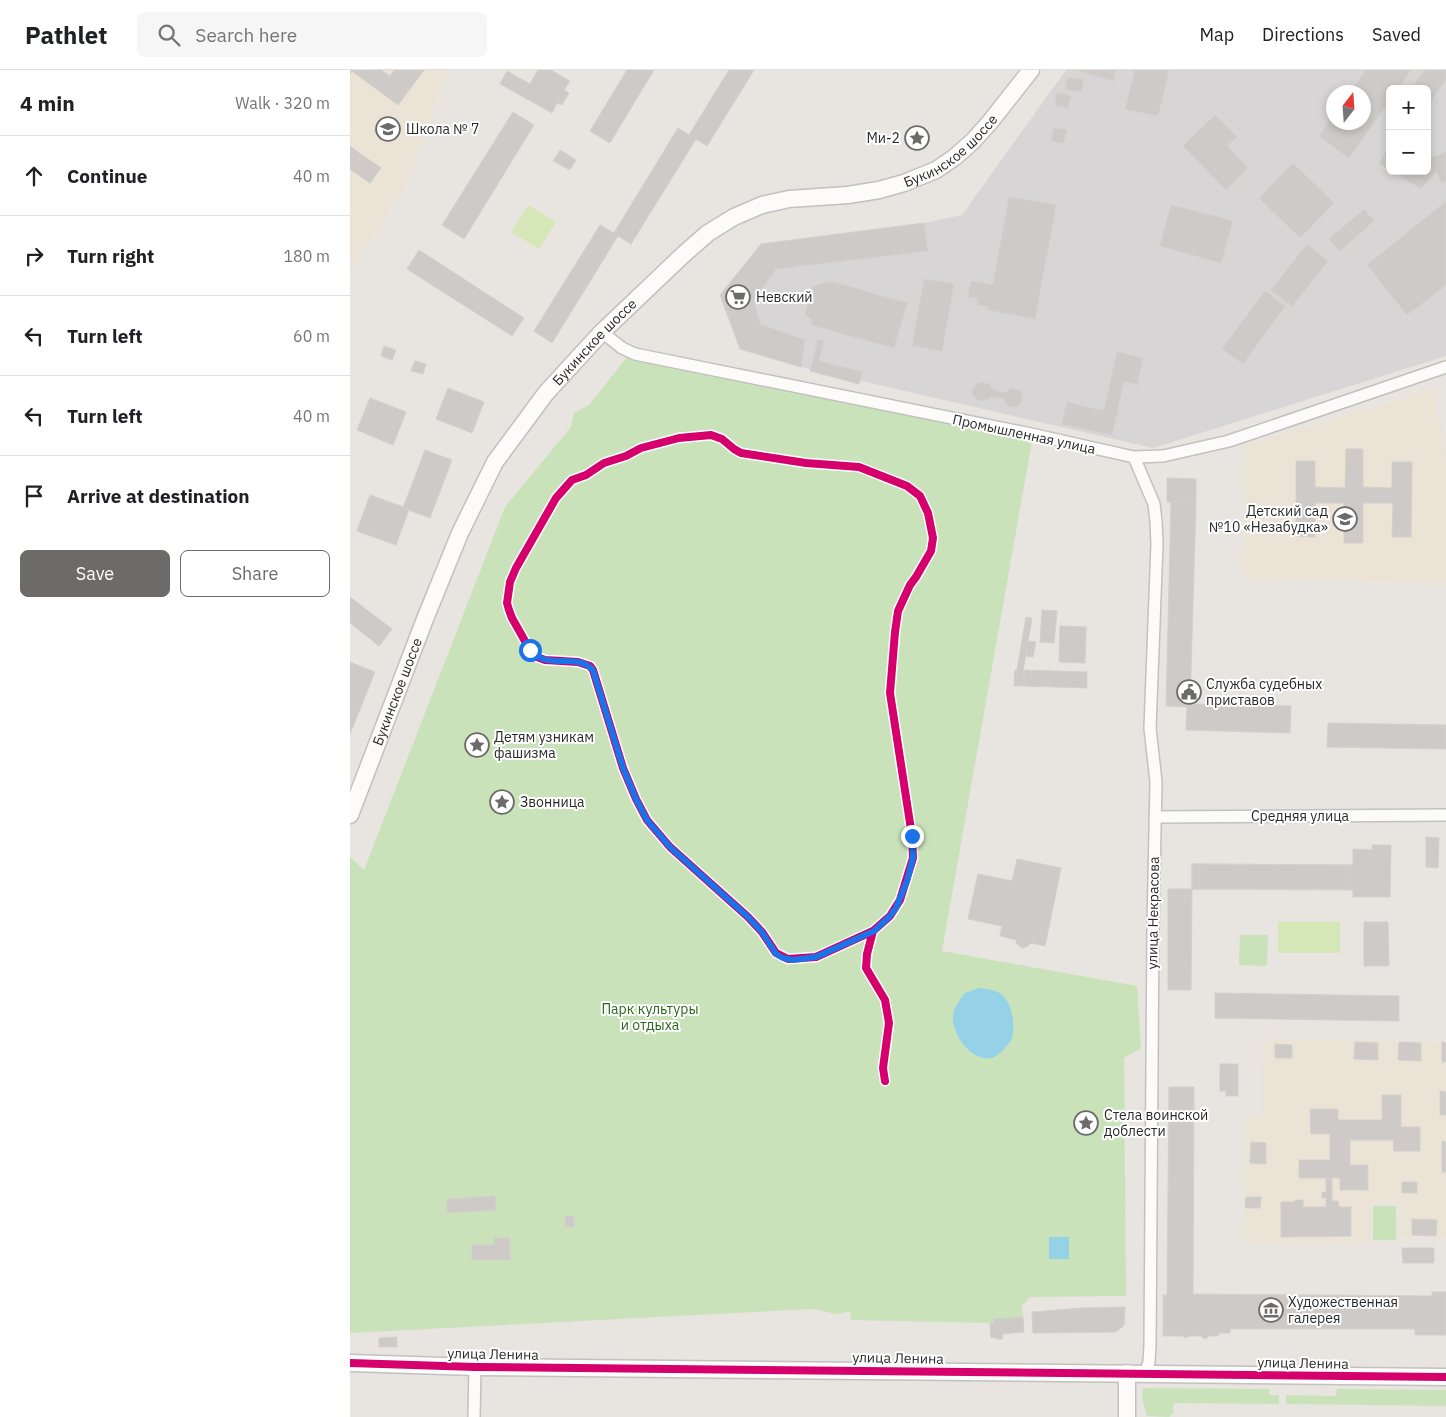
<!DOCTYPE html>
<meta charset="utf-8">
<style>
body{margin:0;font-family:"IBM Plex Sans",sans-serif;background:#f6f6f6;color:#202124}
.controls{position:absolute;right:15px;top:15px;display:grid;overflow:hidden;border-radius:8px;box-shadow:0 2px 8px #0003}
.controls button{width:45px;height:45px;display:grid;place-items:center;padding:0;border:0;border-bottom:1px solid #e0e0e0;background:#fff;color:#202124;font:25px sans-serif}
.compass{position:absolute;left:976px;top:15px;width:45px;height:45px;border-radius:50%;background:#fff;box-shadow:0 2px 8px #0003;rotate:17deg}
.stop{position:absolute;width:15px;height:15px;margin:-11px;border:4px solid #1a73e8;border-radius:50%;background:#fff}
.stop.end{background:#1a73e8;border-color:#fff;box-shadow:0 1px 5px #0008}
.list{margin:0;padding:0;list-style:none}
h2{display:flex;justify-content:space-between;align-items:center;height:65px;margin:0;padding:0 20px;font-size:21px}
h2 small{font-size:16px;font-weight:400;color:#757577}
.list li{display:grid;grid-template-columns:32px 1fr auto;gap:15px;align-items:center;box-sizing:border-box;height:80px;padding:0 20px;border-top:1px solid #e0e0e0}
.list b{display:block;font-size:19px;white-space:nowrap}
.list em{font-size:16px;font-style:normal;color:#757577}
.actions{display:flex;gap:10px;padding:15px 20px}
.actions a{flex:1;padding:11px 0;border:1px solid #6c6b6a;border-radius:8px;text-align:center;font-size:18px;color:#6c6b6a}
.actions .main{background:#6c6b6a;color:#fff}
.icon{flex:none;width:28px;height:28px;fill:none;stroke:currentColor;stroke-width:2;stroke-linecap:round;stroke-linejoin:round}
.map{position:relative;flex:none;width:1096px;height:1347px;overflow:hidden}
header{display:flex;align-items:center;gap:30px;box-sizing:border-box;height:70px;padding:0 25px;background:#fff;border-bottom:1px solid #e0e0e0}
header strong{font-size:24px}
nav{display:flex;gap:28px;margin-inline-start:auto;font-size:18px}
.search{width:350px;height:45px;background:#f6f6f6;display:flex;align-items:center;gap:12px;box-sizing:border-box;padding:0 18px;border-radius:8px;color:#757577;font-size:19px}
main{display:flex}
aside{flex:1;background:#fff}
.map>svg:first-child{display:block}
.industrial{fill:#d8d5d7;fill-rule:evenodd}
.education{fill:#ebe3d5}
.green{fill:#cae2ba}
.pitch{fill:#d5e7b7}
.water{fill:#95d2e8}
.building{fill:#cdcac7;stroke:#d3d0cc}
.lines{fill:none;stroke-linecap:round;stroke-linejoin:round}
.street-casing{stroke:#c2c1c1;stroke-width:14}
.secondary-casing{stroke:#c2c1c1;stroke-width:19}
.street{stroke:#fcfbfa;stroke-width:11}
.secondary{stroke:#fcfbfa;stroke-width:16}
.cycleway-casing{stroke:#fff;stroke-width:11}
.cycleway{stroke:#d6006c;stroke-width:8}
.route{stroke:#1a73e8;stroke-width:6}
.labels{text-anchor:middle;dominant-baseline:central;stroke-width:4;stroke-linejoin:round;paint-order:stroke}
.poi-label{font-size:14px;fill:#2a2a2a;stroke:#fff;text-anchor:start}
.street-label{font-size:14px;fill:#2a2a2a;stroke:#fff}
.park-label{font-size:14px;fill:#2a661b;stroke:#fff}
</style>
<header>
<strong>Pathlet</strong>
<div class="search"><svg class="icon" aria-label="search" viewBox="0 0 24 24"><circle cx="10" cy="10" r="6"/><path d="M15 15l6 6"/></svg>Search here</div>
<nav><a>Map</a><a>Directions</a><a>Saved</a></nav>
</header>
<main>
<aside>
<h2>4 min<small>Walk · 320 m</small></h2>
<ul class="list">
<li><svg class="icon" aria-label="ahead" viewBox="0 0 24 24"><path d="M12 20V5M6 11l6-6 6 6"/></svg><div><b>Continue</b></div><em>40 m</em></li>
<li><svg class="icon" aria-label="right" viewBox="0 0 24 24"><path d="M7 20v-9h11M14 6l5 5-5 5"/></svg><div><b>Turn right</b></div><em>180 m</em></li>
<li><svg class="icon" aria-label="left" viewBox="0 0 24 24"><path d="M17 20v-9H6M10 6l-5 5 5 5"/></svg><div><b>Turn left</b></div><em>60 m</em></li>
<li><svg class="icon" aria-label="left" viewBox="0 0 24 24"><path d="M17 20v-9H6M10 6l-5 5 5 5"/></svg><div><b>Turn left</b></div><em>40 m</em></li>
<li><svg class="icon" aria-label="arrive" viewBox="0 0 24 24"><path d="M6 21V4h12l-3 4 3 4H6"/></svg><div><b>Arrive at destination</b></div></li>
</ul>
<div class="actions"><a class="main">Save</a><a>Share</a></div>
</aside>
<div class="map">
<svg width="1096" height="1347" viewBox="0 0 1096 1347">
<rect width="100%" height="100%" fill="#e8e4e0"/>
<path class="industrial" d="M716,0H1096V286L803,378L451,297L455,270L410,254L404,230L426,199L578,181L574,153L612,145ZM1040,19H1077V101H1040ZM984,22H1014V52H984Z"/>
<path class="education" d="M0,0H99L55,119L4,194L0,192Z
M1086,318L1096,391V514L893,507L895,375Z
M913,969L1096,972V1168H1049L1050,1133H1021L1020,1175L894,1173L895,1048H912Z"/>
<path class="green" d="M277,287L682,371L592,881L787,916L791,978L774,988L776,1226L680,1227L672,1236L673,1247L644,1249V1253H640L501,1250L500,1241L487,1244L462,1239L0,1263V787L14,800L155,437L221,357L224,343L239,335Z
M890,865H918L917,896L889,895Z
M1023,1136H1046V1170H1023Z
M793,1318L920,1319L919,1325H929V1334L824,1333L823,1343L819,1347L797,1346L792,1328Z
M987,1319L1096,1320V1336L936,1334V1325L986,1326Z"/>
<path class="pitch" d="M178,135L206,152L189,179L161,162Z
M928,852H990V883H928Z"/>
<path class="water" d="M629,918C636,919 644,919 651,924C661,931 665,952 663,963C662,971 659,974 654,979C650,983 646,987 641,988C622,992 602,965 603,947C603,941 606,935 610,930C610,930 614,924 614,924C618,921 625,920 629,918Z
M699,1167H719V1189H699Z"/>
<path class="building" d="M0,0H31L40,6L44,0H74L48,35L2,1L0,4Z
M188,0H201L220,11L214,20L219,23L212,35L207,33L202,43L150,14L157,1L180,14Z
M277,0H304L260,73L240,61Z
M379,0H404L357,76L346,69L281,174L268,166L202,273L184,261L250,155L264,163L328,58L339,65Z
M726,0H765L763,11Z
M785,0H819L808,46L775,39Z
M1016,0H1061L1048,19H1040V30L999,88L969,66L984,45V52H1014V22H1000Z
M1075,0H1096V9L1077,37V19H1061Z
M718,7L734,10L731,22L716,19Z
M707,23L721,26L718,38L705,35Z
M163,42L184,55L114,169L92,155Z
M865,45L887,67L877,76L898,98L876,120L833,76Z
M34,47L45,54L35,69L24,61Z
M704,58L717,60L713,74L701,70Z
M1040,75V100L1029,93Z
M0,76L12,85L1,100L0,99Z
M210,80L226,90L220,100L203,91Z
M1096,81V111L1092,113L1086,101L1071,119L1043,101H1077V83L1084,87Z
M12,85L31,98L20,113L1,100Z
M943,93L984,133L950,168L909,128Z
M659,127L706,135L685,249L638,240L639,237L627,235L628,229L618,227L621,211L643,215Z
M1096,131V215L1057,245L1017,195Z
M821,135L883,151L871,193L810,176Z
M1014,139L1024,151L990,181L979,169Z
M574,153L578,181L426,199L404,230L410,254L455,270L451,297L390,279L370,225L411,174Z
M957,174L978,191L942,236L921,220Z
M69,180L174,248L162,266L57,199Z
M574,209L604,214L592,281L562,276Z
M483,212L557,233L544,278L461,255L462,250L455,244L462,217L473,213Z
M915,221L935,236L893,294L872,279Z
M468,270L474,271L469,291L512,302L509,314L460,301Z
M34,276L46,280L42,290L31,286Z
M767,282L793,288L787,315L774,311L762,365L712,354L717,332L754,341Z
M65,291L76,294L73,304L61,301Z
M630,312L639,314L642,319L655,323L661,318L670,320L672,323V332L666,337H661L657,335L654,329L641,326L639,329L630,331L623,326L622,321L624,317Z
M98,318L134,332L122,363L86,349Z
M20,328L56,342L43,375L7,360Z
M996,379H1013V417L1042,418V392H1062L1061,467H1042L1043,433H1013V473H994V433H965V467L946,466V391H965V417L995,418Z
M75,380L102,390L80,448L53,438Z
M817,408L846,409V433L817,432Z
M20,425L59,439L46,475L7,461Z
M821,432L846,433L840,634L941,636L940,663L836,660L837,637L816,636Z
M0,527L42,559L29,576L0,553Z
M692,540L707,541L704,573L690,572Z
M676,547L682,548L673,601L667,600Z
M710,556L736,557L735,593L709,592Z
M678,571L686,572L683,587L676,586Z
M0,592L25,602L0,664Z
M665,600L674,601V616H664Z
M674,600L737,602V618L674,616Z
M978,653L1096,655V679L977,677Z
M1076,767L1089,768L1088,798L1076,797Z
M1022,775H1041L1040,827H1003V820L842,819V794L1003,795V779L1022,780Z
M667,789L711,798L695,876L681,873L678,876L672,878L667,874L666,870L650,866L652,856L618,849L628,804L662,811Z
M842,794L1000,795V819H842Z
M818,819H842L841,920H818Z
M1014,852H1038L1039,896H1014Z
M865,923L1049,926V951L865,948Z
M1005,972L1028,973V990L1004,989Z
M1049,972L1071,973V991L1048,990Z
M1092,972L1096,973V992H1092Z
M925,974L942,975V988H925Z
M870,994H888V1026H876V1021H870Z
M819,1017H844L843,1224L1082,1226V1222H1096V1265H1065V1259H880V1263H869V1266H858L856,1269L853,1268L851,1266H839L836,1268L833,1266H813V1225H817Z
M1090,1021L1096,1022V1045H1090Z
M1032,1025H1051V1057H1070V1081H1044L1043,1070H1000V1095H1018V1120H990V1108H949V1090H980V1064H961L960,1039H988V1050H1032Z
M1092,1071L1096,1072V1102H1092Z
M901,1072L916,1073V1094L900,1093Z
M976,1108H982V1131H988L989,1137H1001V1166L931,1167V1132H945V1130H953V1137H976V1128H972V1122H976Z
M1052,1112H1067V1123H1052Z
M145,1126L146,1140L97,1143V1129Z
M896,1127H911L910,1138H895Z
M215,1146H224V1157H215Z
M1062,1149L1087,1150L1086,1166L1062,1165Z
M144,1168H160V1190H122V1175H144Z
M1052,1178H1084V1193H1053Z
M775,1237L774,1255L770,1259L765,1262L683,1263L682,1242L732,1238Z
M673,1247L674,1262L652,1264L653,1269H646V1267L641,1268L640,1253H644V1249Z
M47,1267V1277H29V1268Z"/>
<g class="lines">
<g class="street-casing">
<path id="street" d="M252,262L272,278L285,284L681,364L784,387L813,386L879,371L1096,297
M784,387L804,434L806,451L807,474L800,658L806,712L803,856L800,1275L799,1292L795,1304
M805,747L1096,745
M124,1347L125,1297"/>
</g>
<g class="secondary-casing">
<g id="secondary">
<path id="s1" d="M0,745L75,549L110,463L145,392L196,323L252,262L334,184L358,163L384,147L412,135L439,129L498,125L529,120L554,113L586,100L605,87L623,71L640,52L681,0"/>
<path d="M0,1293L125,1297L1096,1307"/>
<path d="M777,1303V1347"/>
</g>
</g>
<use href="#street" class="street"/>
<use href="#secondary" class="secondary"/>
<g class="cycleway-casing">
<path id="cycleway" d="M523,861L466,887L438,889L426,883L412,862L398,847L320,777L297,750L286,729L273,698L243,600L240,596L228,592L195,590L187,587L180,580L162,548L159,540L157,533L160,512L166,498L206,428L222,410L236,405L254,393L276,386L291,378L329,368L361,365L372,369L384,379L391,383L456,393L509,397L557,416L570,426L578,443L583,468L581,481L566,507L560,515L548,541L545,562L540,623L562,766L563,788L550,830L540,846L523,861L517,884L516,898L535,930L539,953L533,998L535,1011
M0,1293L125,1297L1096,1307"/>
</g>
<use href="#cycleway" class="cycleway"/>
</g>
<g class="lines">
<path class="route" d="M180,580C184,584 187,587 193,589C209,594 230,586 243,600L273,698L286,729L297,750L320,777L398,847L412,862L426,884L433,888L443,890L466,887L524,861L540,846L546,838L557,811L563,788L562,766"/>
</g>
<defs>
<g id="school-ring" transform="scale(1.25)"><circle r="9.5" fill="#fff" stroke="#6c6b6a" stroke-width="1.5"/><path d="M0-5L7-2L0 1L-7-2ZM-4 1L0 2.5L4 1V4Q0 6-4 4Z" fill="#6c6b6a"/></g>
<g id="sight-ring" transform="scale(1.25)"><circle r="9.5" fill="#fff" stroke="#6c6b6a" stroke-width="1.5"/><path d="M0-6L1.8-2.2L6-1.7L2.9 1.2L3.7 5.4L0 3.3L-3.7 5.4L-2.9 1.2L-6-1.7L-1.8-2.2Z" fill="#6c6b6a"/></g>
<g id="supermarket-ring" transform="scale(1.25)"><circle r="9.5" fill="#fff" stroke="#6c6b6a" stroke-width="1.5"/><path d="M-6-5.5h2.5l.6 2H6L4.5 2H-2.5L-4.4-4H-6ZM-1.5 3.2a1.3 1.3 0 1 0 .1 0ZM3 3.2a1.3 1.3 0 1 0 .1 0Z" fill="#6c6b6a"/></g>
<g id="civic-ring" transform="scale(1.25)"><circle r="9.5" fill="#fff" stroke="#6c6b6a" stroke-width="1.5"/><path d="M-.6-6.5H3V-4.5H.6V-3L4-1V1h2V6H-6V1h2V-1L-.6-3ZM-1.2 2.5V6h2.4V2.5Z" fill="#6c6b6a"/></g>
<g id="museum-ring" transform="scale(1.25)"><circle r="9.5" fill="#fff" stroke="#6c6b6a" stroke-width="1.5"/><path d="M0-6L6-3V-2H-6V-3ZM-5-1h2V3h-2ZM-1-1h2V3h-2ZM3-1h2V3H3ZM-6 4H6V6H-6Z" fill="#6c6b6a"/></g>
</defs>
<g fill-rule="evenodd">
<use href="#school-ring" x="38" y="59"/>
<use href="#sight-ring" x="567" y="68"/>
<use href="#supermarket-ring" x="388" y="227"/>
<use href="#school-ring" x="995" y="449"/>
<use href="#civic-ring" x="839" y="622"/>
<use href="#sight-ring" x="127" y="675"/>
<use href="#sight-ring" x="152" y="732"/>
<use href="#sight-ring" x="736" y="1053"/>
<use href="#museum-ring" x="921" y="1240"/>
</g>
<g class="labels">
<g class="poi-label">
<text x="56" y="59">Школа № 7</text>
<text x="550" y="68" text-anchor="end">Ми-2</text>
<text x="406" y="227">Невский</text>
<text x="978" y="441" text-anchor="end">Детский сад<tspan x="978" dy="16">№10 «Незабудка»</tspan></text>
<text x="856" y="614">Служба судебных<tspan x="856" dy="16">приставов</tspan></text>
<text x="144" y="667">Детям узникам<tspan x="144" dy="16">фашизма</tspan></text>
<text x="170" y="732">Звонница</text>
<text x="754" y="1045">Стела воинской<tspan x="754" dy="16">доблести</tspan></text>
<text x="938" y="1232">Художественная<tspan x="938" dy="16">галерея</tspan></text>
</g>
<g class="street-label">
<text stroke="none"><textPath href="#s1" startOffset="958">Букинское шоссе</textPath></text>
<text stroke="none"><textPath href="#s1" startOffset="538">Букинское шоссе</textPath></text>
<text transform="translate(674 364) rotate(12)">Промышленная улица</text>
<text stroke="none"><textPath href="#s1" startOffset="132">Букинское шоссе</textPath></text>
<text x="950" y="746">Средняя улица</text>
<text transform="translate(803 843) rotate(-89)">улица Некрасова</text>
<text transform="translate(143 1284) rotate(1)">улица Ленина</text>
<text transform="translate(548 1288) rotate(1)">улица Ленина</text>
<text transform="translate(953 1293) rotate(1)">улица Ленина</text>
</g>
<g class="park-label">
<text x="300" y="939">Парк культуры<tspan x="300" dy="16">и отдыха</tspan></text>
</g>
</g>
</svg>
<div class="controls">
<button>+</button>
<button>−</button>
</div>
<svg class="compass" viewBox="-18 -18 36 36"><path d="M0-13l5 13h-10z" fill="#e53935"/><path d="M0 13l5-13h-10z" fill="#757577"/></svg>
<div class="stop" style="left:180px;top:580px"></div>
<div class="stop end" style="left:562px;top:766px"></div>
</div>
</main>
